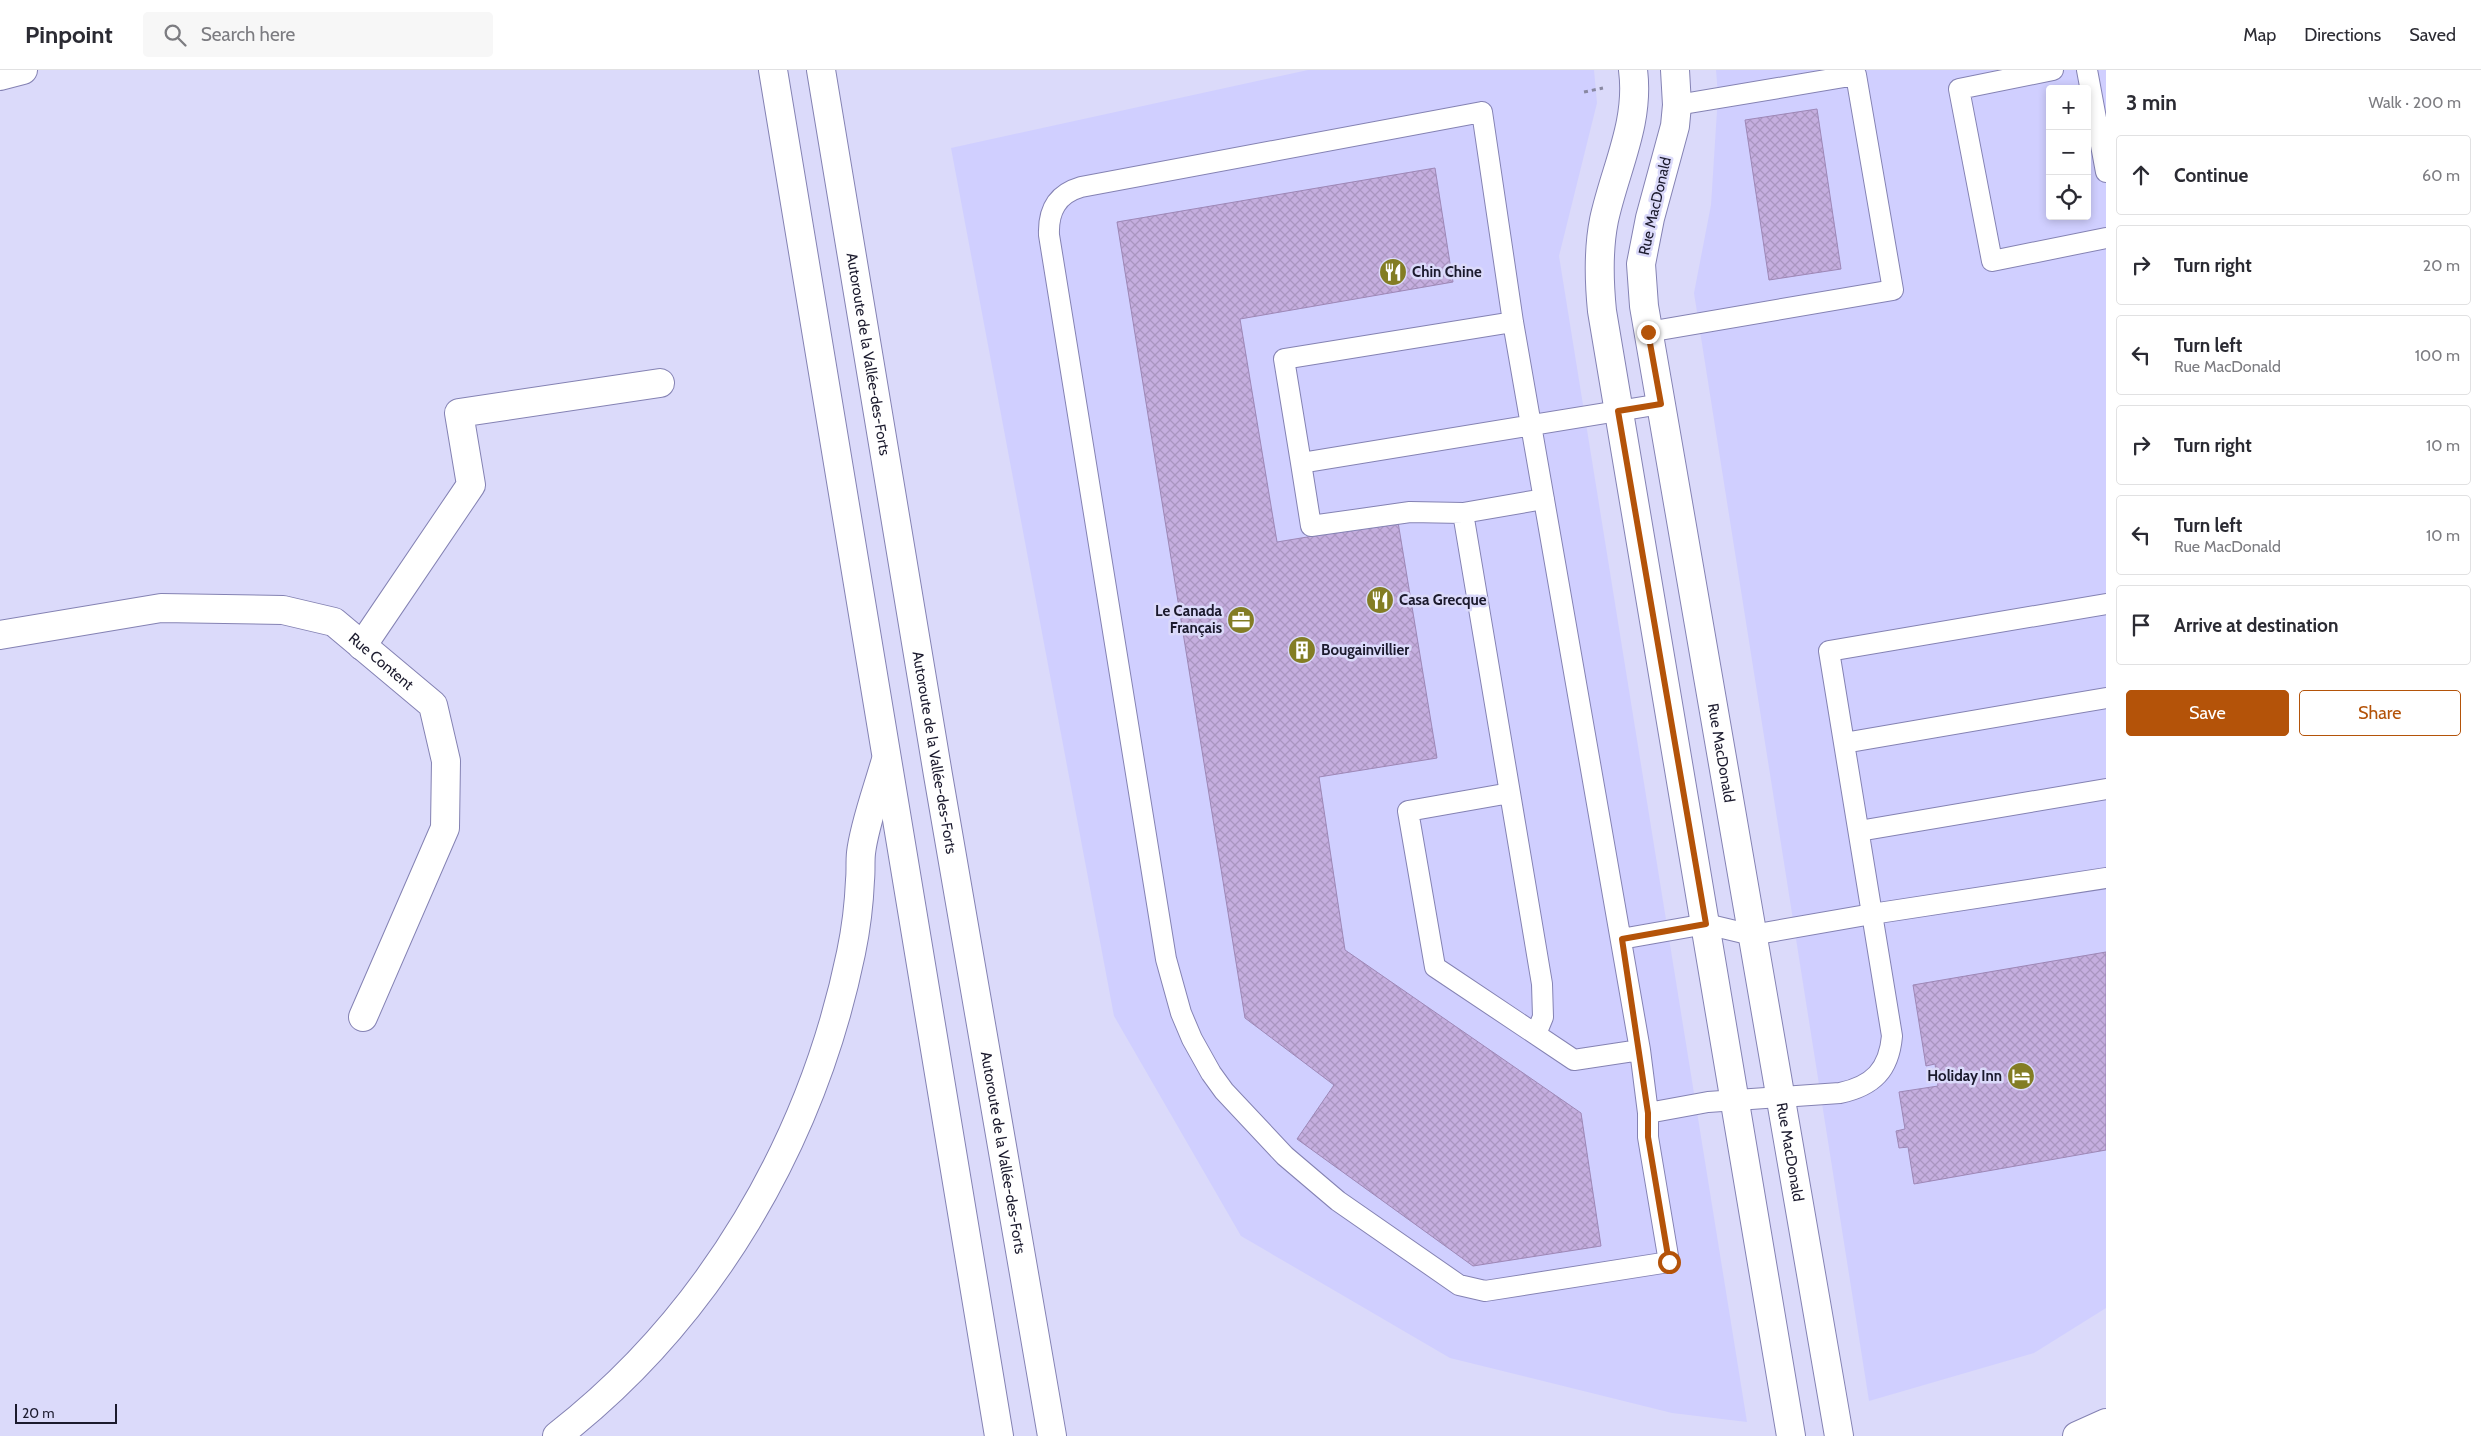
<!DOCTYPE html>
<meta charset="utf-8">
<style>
body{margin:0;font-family:Cabin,sans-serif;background:#f7f7f7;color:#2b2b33}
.controls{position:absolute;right:15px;top:15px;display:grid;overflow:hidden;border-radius:5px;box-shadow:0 2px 8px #0003}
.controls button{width:45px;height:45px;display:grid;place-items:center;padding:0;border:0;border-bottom:1px solid #e1e1e2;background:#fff;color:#2b2b33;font:25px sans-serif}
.scale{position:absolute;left:15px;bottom:12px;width:102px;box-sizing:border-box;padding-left:5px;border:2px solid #1b1a2d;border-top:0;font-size:14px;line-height:18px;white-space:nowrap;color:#1b1a2d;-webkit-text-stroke:4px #dbdafa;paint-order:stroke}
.stop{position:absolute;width:15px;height:15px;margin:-11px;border:4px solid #b45309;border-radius:50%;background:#fff}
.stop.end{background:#b45309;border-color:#fff;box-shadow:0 1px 5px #0008}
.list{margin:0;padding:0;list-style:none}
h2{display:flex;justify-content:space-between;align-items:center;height:65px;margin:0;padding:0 20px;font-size:21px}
h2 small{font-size:16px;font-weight:400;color:#7c7c81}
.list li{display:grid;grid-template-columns:32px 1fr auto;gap:15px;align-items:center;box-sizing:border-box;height:80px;margin:0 10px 10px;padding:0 10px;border:1px solid #e1e1e2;border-radius:5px}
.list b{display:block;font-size:19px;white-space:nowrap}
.list p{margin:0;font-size:16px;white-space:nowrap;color:#7c7c81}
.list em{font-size:16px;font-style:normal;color:#7c7c81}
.actions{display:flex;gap:10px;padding:15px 20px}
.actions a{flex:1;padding:11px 0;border:1px solid #b45309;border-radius:5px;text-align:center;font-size:18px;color:#b45309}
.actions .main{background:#b45309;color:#fff}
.icon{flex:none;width:28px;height:28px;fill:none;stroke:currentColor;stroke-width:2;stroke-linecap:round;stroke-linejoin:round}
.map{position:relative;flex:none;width:2106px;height:1366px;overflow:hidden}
header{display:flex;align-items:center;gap:30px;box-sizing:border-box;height:70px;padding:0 25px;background:#fff;border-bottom:1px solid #e1e1e2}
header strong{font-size:24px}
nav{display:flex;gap:28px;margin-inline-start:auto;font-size:18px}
.search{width:350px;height:45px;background:#f7f7f7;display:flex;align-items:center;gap:12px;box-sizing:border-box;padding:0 18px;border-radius:5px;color:#7c7c81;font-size:19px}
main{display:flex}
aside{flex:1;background:#fff}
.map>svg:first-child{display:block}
.built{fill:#d0cfff;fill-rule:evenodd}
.building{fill:url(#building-cross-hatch);stroke:#9d87b6}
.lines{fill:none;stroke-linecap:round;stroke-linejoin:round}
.service-casing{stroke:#8482b3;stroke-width:22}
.minor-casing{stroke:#8482b3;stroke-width:30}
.tertiary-casing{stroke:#8482b3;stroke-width:30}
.secondary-casing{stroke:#8482b3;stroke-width:30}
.motorway-casing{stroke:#8482b3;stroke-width:30}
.path{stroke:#8988a2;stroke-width:3;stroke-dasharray:4 4;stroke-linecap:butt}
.service{stroke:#fff;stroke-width:20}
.minor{stroke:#fff;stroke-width:28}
.tertiary{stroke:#fff;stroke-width:28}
.secondary{stroke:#fff;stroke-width:28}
.motorway{stroke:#fff;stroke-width:28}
.route{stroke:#b45309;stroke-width:6}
.labels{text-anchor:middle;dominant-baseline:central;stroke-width:5;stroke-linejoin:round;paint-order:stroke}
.street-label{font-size:15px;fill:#1b1a2d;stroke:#dbdafa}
.poi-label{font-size:15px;font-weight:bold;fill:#1b1a2d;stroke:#dbdafa;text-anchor:start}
</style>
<header>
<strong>Pinpoint</strong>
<div class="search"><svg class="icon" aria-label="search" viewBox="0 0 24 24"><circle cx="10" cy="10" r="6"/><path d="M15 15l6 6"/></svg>Search here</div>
<nav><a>Map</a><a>Directions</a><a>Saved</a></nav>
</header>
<main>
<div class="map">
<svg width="2106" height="1366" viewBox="0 0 2106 1366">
<defs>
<pattern id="building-cross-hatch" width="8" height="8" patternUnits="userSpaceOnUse" patternTransform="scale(1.25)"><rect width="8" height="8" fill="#c5aedf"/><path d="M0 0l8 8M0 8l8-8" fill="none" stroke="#a995c0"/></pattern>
</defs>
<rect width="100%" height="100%" fill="#dbdafa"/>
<path class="built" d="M1308,0H1594L1597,33L1559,186L1747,1352L1672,1343L1450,1288L1241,1166L1114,946L951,78Z
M1716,0H2106V1238L2034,1283L1869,1331L1694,223L1711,135L1718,25ZM2050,19H2087V146H2050Z"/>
<path class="building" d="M1817,39L1841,199L1769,210L1745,50Z
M1435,98L1453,212L1240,249L1277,472L1398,452L1437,688L1319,707L1345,880L1581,1043L1601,1176L1473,1196L1297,1069L1334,1015L1245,948L1117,152Z
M2106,882V1080L1914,1114L1908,1077L1899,1078L1896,1061L1905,1059L1899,1022L1938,1016L1935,994L1926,996L1913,915Z"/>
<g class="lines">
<g class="service-casing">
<path id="service" d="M2053,0L1959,19L1992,191L2106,168
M2087,0L2106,102
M1513,252L1284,289L1301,393L1661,334
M1648,262L1893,220L1856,5L1677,35
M1301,393L1311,456L1410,442L1463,443L1544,429
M1463,443L1542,914L1543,947L1536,964
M2106,628L1844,673L1872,844L2106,808
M1844,673L1829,581L2106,534
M1510,723L1408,741L1435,897L1574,990L1640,980L1513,252L1482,42L1081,117C1057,124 1048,141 1049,165L1166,889L1181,943L1192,969L1211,1003L1224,1021L1285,1086L1338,1131L1459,1215L1485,1221L1669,1192L1648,1067V1043
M1859,761L2106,719
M1621,869L1706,854L1752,865L1872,844L1892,966C1889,1000 1873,1016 1840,1023L1708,1032L1648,1043L1640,980"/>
</g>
<g class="minor-casing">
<g id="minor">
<path id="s1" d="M0,565L161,538L283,540L334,552L433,635L446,691L445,758L363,947"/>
<path d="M362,576L471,415L459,343L660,313"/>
</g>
</g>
<g class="tertiary-casing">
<g id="tertiary">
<path d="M1633,0C1640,53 1615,99 1604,150C1598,180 1599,211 1602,241L1791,1366"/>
<path id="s2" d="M1675,0L1677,35L1675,56L1650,148L1641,194L1644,236L1839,1366"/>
<path d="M0,6L23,0"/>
</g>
</g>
<g class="secondary-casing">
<path id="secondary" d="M2077,1366L2106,1353"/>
</g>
<g class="motorway-casing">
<g id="motorway">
<path d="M773,0L999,1366"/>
<path id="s3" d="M821,0L938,705L1052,1366"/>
<path d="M557,1366C710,1247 812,1072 851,883C856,859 859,835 860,810C861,801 860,792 861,783C864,756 877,721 885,693"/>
</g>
</g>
<path class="path" d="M1584,22L1603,18"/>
<use href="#service" class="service"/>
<use href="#minor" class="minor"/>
<use href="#tertiary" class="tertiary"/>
<use href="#secondary" class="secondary"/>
<use href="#motorway" class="motorway"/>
</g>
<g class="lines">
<path class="route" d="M1648,262L1661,334L1618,341L1706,854L1622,869L1648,1043V1067L1669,1192"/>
</g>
<defs>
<g id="restaurant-disc" transform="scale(1.4375)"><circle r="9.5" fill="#837d24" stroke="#dbdafa"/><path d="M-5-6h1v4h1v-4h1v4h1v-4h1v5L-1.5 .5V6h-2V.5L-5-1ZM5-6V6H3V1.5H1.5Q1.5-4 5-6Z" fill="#fff"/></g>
<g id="office-disc" transform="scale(1.4375)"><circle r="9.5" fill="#837d24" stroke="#dbdafa"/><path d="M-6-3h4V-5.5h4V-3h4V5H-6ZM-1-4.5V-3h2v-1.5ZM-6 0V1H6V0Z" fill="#fff"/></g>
<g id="building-disc" transform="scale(1.4375)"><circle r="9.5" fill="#837d24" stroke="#dbdafa"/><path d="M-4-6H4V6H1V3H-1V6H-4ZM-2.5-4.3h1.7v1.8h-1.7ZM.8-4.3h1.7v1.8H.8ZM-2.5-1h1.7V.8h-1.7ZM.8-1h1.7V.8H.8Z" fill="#fff"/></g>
<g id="hotel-disc" transform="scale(1.4375)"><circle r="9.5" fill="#837d24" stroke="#dbdafa"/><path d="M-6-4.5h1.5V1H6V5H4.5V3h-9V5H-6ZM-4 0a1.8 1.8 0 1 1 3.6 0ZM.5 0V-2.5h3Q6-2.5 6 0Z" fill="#fff"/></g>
</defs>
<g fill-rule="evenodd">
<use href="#restaurant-disc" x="1393" y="202"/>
<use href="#restaurant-disc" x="1380" y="530"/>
<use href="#office-disc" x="1241" y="550"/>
<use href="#building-disc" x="1302" y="580"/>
<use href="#hotel-disc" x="2021" y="1006"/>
</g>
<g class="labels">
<g class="street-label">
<text transform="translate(1655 136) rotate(-77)">Rue MacDonald</text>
<text stroke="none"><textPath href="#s3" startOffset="288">Autoroute de la Vallée-des-Forts</textPath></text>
<text stroke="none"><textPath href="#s1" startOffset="399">Rue Content</textPath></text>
<text stroke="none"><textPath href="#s3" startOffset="692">Autoroute de la Vallée-des-Forts</textPath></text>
<text stroke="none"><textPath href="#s2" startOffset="694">Rue MacDonald</textPath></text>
<text stroke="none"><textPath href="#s2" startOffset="1099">Rue MacDonald</textPath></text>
<text stroke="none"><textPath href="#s3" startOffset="1098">Autoroute de la Vallée-des-Forts</textPath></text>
</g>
<g class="poi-label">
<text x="1412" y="202">Chin Chine</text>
<text x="1399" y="530">Casa Grecque</text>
<text x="1222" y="541" text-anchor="end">Le Canada<tspan x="1222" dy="17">Français</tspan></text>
<text x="1321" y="580">Bougainvillier</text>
<text x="2002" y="1006" text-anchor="end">Holiday Inn</text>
</g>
</g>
</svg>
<div class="controls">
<button>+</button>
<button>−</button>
<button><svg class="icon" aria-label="locate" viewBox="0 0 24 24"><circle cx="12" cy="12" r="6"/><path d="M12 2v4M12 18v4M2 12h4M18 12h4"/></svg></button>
</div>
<div class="scale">20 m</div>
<div class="stop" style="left:1669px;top:1192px"></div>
<div class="stop end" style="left:1648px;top:262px"></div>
</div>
<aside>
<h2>3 min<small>Walk · 200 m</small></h2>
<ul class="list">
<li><svg class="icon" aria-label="ahead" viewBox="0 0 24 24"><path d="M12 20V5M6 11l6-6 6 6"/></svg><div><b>Continue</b></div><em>60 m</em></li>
<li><svg class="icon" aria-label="right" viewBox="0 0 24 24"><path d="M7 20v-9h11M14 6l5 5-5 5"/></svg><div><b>Turn right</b></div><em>20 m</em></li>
<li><svg class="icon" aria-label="left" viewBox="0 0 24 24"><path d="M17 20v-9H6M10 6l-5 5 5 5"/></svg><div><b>Turn left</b><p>Rue MacDonald</p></div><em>100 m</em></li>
<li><svg class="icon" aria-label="right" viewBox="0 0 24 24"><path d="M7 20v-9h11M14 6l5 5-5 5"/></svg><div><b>Turn right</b></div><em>10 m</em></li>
<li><svg class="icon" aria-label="left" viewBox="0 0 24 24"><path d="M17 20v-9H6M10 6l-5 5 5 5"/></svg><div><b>Turn left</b><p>Rue MacDonald</p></div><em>10 m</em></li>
<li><svg class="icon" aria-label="arrive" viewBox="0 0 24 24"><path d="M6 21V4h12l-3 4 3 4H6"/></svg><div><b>Arrive at destination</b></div></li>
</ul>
<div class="actions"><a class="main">Save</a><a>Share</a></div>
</aside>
</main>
